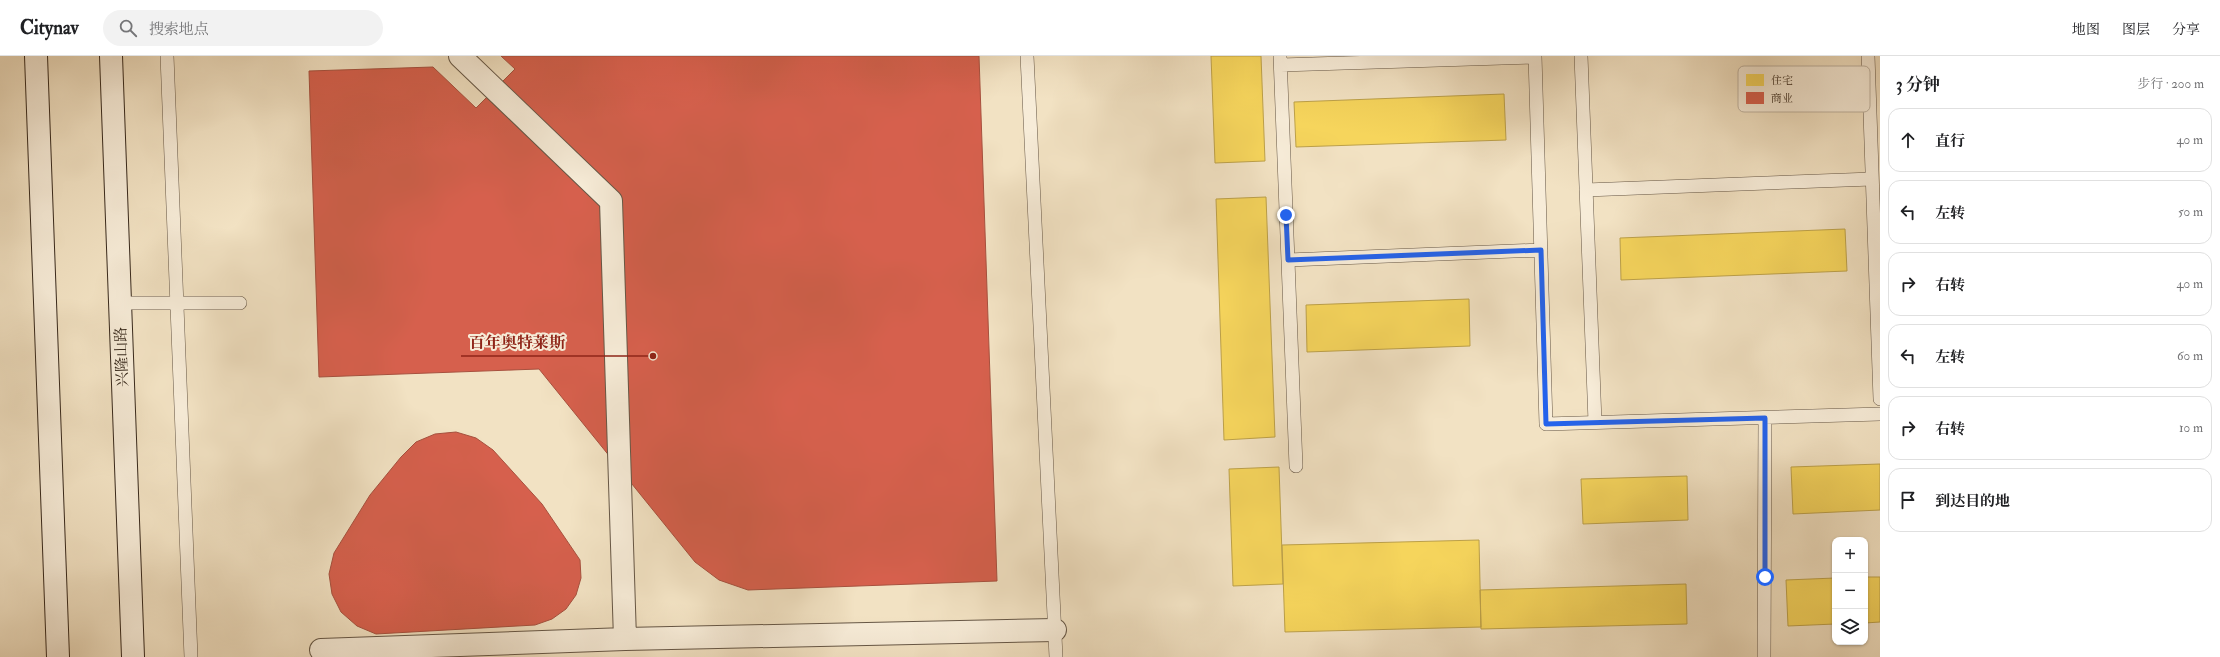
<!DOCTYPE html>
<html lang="zh">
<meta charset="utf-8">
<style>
body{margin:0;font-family:"IM FELL Double Pica","Noto Serif SC",serif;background:#f2f2f2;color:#202124}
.controls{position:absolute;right:12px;bottom:12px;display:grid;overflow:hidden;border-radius:8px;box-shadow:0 1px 3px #0004}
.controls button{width:36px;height:36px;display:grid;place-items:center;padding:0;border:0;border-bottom:1px solid #e0e0e0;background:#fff;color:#202124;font:20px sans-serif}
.stop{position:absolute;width:12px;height:12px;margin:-9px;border:3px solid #2563eb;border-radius:50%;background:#fff}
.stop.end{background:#2563eb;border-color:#fff;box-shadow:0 1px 4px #0008}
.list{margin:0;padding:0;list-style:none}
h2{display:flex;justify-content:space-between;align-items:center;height:52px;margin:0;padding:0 16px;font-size:17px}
h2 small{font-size:13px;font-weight:400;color:#757577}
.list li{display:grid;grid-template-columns:26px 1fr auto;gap:12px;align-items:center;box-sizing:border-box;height:64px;margin:0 8px 8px;padding:0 8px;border:1px solid #e0e0e0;border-radius:12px}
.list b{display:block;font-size:15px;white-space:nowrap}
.list em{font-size:13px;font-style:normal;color:#757577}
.icon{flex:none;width:22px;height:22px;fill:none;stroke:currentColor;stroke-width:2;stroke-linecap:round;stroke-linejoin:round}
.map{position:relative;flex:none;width:1880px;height:601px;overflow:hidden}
header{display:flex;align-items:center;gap:24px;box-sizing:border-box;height:56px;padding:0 20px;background:#fff;border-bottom:1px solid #e0e0e0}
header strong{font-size:19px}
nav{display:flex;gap:22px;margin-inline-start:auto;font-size:14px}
.search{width:280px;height:36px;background:#f2f2f2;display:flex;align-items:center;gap:10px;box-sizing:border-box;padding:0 14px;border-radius:22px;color:#757577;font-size:15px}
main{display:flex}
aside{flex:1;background:#fff}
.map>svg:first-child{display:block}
.homes{fill:#f6d55c;stroke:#bda149}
.shops{fill:#d6604d;stroke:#a7503e}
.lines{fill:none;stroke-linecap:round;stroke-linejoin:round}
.lane-casing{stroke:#665746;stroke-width:14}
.street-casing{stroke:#665746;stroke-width:24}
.secondary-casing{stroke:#38291c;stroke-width:24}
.lane{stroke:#f7ecd8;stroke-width:13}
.street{stroke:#f7ecd8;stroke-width:22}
.secondary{stroke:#f7ecd8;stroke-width:22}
.route{stroke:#2563eb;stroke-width:5}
.labels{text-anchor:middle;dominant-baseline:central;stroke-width:4;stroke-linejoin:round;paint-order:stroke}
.street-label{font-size:15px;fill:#38291c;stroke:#f7ecd8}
.key{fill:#f7ecd8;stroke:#beb2a0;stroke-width:1}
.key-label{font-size:11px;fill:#38291c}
.leader{fill:none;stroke:#8f2418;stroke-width:1.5}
.callout-dot{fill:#8f2418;stroke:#f7ecd8;stroke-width:1.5}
.callout-label{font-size:16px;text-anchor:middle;font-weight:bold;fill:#8f2418;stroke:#f7ecd8;stroke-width:4;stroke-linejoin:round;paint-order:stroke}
</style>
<header>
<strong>Citynav</strong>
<div class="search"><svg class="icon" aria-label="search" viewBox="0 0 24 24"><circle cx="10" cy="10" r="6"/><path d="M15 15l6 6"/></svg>搜索地点</div>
<nav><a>地图</a><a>图层</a><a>分享</a></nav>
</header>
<main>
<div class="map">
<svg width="1880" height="601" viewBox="0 0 1880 601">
<rect width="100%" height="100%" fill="#f2e2c3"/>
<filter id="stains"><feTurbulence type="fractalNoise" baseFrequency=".005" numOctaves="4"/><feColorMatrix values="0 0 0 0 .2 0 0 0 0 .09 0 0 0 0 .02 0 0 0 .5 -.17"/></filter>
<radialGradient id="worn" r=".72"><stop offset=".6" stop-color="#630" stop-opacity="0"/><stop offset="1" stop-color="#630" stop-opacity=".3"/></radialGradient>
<path class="homes" d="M1211,0H1261L1265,105L1215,107Z
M1504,38L1506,84L1296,91L1294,46Z
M1266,141L1275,381L1224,384L1216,143Z
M1845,173L1847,215L1621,224L1620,182Z
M1469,243L1470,290L1307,296L1306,249Z
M1880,408V454L1793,458L1791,411Z
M1279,411L1283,528L1233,530L1229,413Z
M1687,420L1688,464L1583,468L1581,423Z
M1479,484L1481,571L1285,576L1282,489Z
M1865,521H1880V566L1865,567Z
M1835,522V568L1788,570L1786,524Z
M1686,528L1687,568L1481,573L1480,534Z"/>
<path class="shops" d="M501,0H979L997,525L748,534L719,524L695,506L539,313L319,321L309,15L433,11L476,52L515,13Z
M456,376L476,382L493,394L542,448L580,504L581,522L576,539L566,553L552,563L535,569L376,578L357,570L341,556L332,538L329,518L334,497L370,439L401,401L416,386L435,378Z"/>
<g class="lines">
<g class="lane-casing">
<path id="lane" d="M167,0L191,601
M1027,0L1056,601
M1280,0L1296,410
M1535,0L1546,368L1880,358
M1581,0L1595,366
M1868,0L1880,343
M1281,9L1535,1
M1586,134L1872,123
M1288,204L1541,194
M120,247H240
M1764,601L1765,362"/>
</g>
<g class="street-casing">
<path id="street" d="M460,0L611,145L625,583
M321,594L625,583L1055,574"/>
</g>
<g class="secondary-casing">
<path id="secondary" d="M36,0L58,601
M111,0L133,601"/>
</g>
<use href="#lane" class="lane"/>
<use href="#street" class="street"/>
<use href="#secondary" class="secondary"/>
</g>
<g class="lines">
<path class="route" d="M1286,159L1288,204L1541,194L1546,368L1765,362V521"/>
</g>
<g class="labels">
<g class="street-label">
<text transform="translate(122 301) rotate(-92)">兴隆山路</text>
</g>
</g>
<rect x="1738" y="10" width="132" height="46" rx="6" class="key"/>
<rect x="1746" y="18" width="18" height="12" fill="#f6d55c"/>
<rect x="1746" y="36" width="18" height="12" fill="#d6604d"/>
<g class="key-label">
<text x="1771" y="28">住宅</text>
<text x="1771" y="46">商业</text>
</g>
<path class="leader" d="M653 300L573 300H461"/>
<circle class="callout-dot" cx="653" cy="300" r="4"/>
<g class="callout-label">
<text x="517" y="292">百年奥特莱斯</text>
</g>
<rect width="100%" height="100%" filter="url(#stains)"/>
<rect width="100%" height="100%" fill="url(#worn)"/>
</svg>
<div class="controls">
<button>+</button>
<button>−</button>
<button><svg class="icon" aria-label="layers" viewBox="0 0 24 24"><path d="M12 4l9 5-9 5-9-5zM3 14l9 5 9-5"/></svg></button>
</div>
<div class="stop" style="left:1765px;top:521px"></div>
<div class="stop end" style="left:1286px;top:159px"></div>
</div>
<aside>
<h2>3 分钟<small>步行 · 200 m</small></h2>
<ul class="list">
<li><svg class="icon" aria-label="ahead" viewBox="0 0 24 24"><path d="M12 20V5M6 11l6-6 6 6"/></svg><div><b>直行</b></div><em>40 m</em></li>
<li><svg class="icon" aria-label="left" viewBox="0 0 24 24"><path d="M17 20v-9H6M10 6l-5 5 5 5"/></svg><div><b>左转</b></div><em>50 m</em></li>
<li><svg class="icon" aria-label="right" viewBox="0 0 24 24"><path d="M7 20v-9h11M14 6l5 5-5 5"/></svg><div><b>右转</b></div><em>40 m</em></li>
<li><svg class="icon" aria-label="left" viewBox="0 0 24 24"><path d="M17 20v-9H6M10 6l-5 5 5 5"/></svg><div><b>左转</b></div><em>60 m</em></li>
<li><svg class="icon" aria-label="right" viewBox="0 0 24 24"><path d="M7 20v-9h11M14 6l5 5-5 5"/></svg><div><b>右转</b></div><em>10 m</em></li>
<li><svg class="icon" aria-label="arrive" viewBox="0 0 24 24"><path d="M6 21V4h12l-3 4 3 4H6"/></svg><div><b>到达目的地</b></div></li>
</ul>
</aside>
</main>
